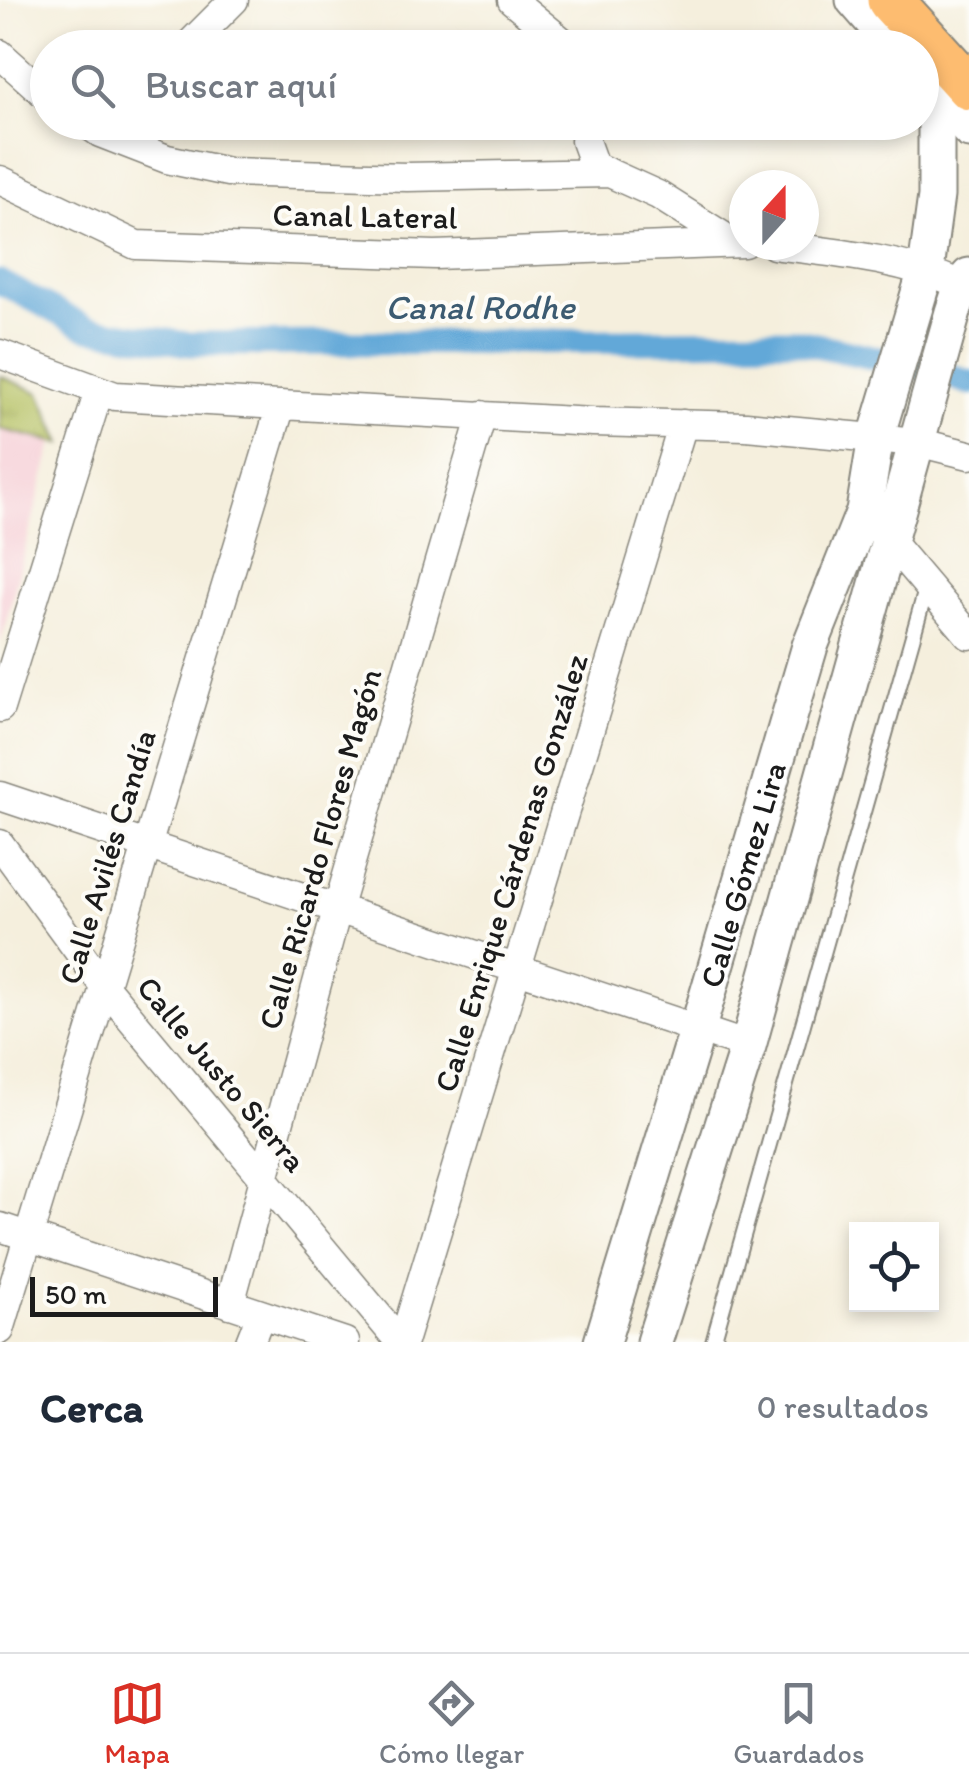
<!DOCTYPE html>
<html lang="es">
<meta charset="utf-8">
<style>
body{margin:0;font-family:Itim,sans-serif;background:#f6f6f7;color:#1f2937}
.controls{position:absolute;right:30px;bottom:30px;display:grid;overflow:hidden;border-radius:0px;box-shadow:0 5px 15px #0003}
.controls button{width:90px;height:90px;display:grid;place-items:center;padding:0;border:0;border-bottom:2px solid #e0e1e3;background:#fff;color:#1f2937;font:50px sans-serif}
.compass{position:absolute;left:729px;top:170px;width:90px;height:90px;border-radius:50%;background:#fff;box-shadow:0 5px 15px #0003;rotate:21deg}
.scale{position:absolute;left:30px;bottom:25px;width:188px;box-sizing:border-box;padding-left:10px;border:5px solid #1c1c1c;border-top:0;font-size:28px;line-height:35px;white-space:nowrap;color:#1c1c1c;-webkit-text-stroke:8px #fdfcf7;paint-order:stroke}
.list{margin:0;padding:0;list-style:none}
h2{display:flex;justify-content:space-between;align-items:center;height:130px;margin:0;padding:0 40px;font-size:42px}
h2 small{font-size:32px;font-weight:400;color:#747a83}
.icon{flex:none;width:55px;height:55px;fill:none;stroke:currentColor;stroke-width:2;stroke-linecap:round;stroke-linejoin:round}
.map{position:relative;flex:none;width:969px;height:1342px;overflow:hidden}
.search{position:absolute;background:#fff;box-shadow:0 5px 15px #0003;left:30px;right:30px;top:30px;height:110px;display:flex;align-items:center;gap:25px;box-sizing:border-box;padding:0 35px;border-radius:55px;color:#747a83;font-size:38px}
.sheet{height:310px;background:#fff}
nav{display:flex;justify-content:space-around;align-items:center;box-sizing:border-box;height:140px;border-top:2px solid #e0e1e3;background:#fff;font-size:28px;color:#747a83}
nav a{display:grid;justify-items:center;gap:5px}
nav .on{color:#d93025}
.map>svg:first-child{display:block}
.built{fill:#f6cfd7}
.park{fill:url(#park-tufts);stroke:#686e40;stroke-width:2.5}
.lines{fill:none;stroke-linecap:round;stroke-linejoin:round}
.canal{stroke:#62a8d8;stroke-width:25}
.service-casing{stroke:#88867c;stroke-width:18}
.minor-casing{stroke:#88867c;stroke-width:31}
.tertiary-casing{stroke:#88867c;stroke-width:39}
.trunk-casing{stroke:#88867c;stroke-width:49}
.service{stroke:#fff;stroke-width:14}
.minor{stroke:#fff;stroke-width:28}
.tertiary{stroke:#fff;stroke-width:35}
.trunk{stroke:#fdbc70;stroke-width:45}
.labels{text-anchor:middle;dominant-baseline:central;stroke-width:8;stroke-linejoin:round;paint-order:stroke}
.street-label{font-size:32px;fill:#1c1c1c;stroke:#fdfcf7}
.water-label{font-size:35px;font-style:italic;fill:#3c5b71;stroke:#fdfcf7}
</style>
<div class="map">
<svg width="969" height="1342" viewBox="0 0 969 1342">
<defs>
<pattern id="park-tufts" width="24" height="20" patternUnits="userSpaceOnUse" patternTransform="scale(2.5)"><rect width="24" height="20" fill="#b5c164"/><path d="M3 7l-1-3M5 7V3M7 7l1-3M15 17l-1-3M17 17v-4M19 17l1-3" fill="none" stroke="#9ba556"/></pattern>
</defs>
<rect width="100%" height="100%" fill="#fdfcf7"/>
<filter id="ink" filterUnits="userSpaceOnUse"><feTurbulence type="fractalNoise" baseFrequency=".01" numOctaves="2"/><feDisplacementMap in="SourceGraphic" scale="20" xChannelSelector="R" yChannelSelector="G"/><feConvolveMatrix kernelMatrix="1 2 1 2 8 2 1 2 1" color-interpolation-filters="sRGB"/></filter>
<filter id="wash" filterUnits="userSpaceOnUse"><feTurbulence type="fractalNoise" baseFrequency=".0048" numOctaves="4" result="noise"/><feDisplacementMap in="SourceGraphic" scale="40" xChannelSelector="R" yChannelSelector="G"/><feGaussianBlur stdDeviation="2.25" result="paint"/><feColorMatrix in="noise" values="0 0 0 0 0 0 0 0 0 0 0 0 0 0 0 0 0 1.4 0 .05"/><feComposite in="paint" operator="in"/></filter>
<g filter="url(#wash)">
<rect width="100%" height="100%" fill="#f5efdd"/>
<path class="built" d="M0,429L53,442L0,644Z"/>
<path class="park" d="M0,376L40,393L62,444L0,429Z"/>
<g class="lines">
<path class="canal" d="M0,282L87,328L188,344L793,340L941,372L969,383"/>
</g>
</g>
<g filter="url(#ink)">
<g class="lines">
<g class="service-casing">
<path id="service" d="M713,1342L927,586"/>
</g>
<g class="minor-casing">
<path id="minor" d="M512,0L570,48
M186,48L234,0
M0,54L48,97
M84,122L100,133L167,159L228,172L407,177L610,173
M587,122L585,141L594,166L658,195L726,238L738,240
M0,180L136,245L435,255L744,243
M774,245C838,253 902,259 962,285
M0,354L115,396L593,422L746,426L917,442L969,455
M881,531L969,635
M0,708L99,391
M0,796L748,1046
M0,844L104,986L400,1342
M0,1227L345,1342
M230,1304L337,910L482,415
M0,1330L281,405
M250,1342L261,1314
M403,1342L683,424"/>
</g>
<g class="tertiary-casing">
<g id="tertiary">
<path d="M854,0L896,48"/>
<path d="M932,88L969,130"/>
<path id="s1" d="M602,1342L697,1031L810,646L864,511L876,437L926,270L936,196V92"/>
<path d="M654,1342L748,1046L953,312L962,285L969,276"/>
</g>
</g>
<g class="trunk-casing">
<path id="trunk" d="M890,0L969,87"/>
</g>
<use href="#service" class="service"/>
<use href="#minor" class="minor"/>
<use href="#tertiary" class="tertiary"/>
<use href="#trunk" class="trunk"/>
</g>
</g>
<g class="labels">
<g class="street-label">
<text transform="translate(365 216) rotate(1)">Canal Lateral</text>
<text transform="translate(320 849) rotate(-74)">Calle Ricardo Flores Magón</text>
<text transform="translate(107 857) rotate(-73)">Calle Avilés Candía</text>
<text transform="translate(511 873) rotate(-73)">Calle Enrique Cárdenas González</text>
<text stroke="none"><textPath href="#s1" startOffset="488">Calle Gómez Lira</textPath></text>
<text transform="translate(222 1074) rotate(50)">Calle Justo Sierra</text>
</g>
<g class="water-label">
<text x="480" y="307">Canal Rodhe</text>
</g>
</g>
</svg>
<div class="controls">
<button><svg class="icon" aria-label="locate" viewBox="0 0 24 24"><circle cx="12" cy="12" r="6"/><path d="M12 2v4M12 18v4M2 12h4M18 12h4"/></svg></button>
</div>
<svg class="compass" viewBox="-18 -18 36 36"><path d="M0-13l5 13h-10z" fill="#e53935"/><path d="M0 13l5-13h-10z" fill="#747a83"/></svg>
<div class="scale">50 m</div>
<div class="search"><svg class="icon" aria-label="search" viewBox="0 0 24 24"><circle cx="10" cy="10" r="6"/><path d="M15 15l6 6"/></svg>Buscar aquí</div>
</div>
<section class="sheet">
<h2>Cerca<small>0 resultados</small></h2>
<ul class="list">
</ul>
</section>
<nav>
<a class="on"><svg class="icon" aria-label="map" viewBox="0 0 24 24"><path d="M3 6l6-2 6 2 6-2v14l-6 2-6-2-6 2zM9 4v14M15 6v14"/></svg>Mapa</a>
<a><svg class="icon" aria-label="directions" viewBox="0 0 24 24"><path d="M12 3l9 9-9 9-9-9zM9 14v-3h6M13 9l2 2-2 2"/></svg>Cómo llegar</a>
<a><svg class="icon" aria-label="saved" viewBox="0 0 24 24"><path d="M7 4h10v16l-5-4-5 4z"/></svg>Guardados</a>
</nav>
